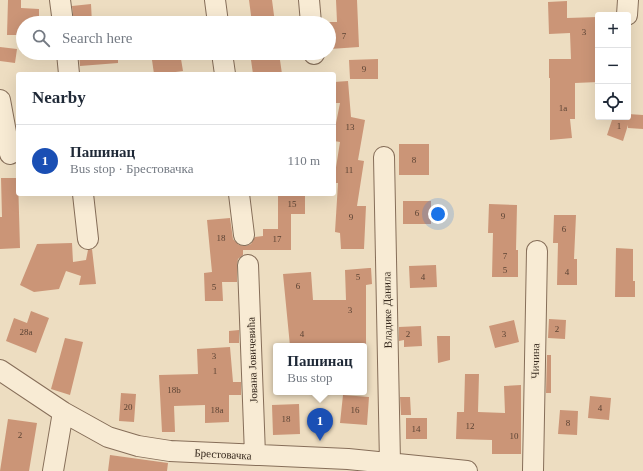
<!DOCTYPE html>
<meta charset="utf-8">
<style>
body{margin:0;font-family:"Times New Roman",serif;background:#f2f2f3;color:#1f2937}
.controls{position:absolute;right:12px;top:12px;display:grid;overflow:hidden;border-radius:4px;box-shadow:0 4px 16px #0002}
.controls button{width:36px;height:36px;display:grid;place-items:center;padding:0;border:0;border-bottom:1px solid #e0e1e3;background:#fff;color:#1f2937;font:20px sans-serif}
.you{position:absolute;left:438px;top:214px;width:14px;height:14px;margin:-10px;border:3px solid #fff;border-radius:50%;background:#1a73e8;box-shadow:0 0 0 6px #1a73e833}
.badge{display:grid;place-items:center;width:26px;height:26px;border-radius:50%;background:#111827;color:#fff;font-size:13px;font-weight:700}
.pin{position:absolute;translate:-50% -33px;filter:drop-shadow(0 1px 2px #0008)}
.pin::after{content:'';position:absolute;top:21px;width:14px;height:12px;background:inherit;clip-path:polygon(0 0,100% 0,50% 100%)}
.popup{position:absolute;left:273px;top:343px;width:94px;height:52px;box-sizing:border-box;display:grid;place-content:center;border-radius:4px;background:#fff;filter:drop-shadow(0 1px 3px #0005);font-size:13px;white-space:nowrap;color:#747a83}
.popup b{font-size:15px;color:#1f2937}
.popup::after{content:'';position:absolute;left:50%;top:100%;margin-left:-8px;border:8px solid transparent;border-top-color:#fff}
.list{margin:0;padding:0;list-style:none}
h2{display:flex;justify-content:space-between;align-items:center;height:52px;margin:0;padding:0 16px;font-size:17px}
h2 small{font-size:13px;font-weight:400;color:#747a83}
.list li{display:grid;grid-template-columns:26px 1fr auto;gap:12px;align-items:center;box-sizing:border-box;height:72px;padding:0 16px;border-top:1px solid #e0e1e3}
.list b{display:block;font-size:15px;white-space:nowrap}
.list p{margin:0;font-size:13px;white-space:nowrap;color:#747a83}
.list em{font-size:13px;font-style:normal;color:#747a83}
.icon{flex:none;width:22px;height:22px;fill:none;stroke:currentColor;stroke-width:2;stroke-linecap:round;stroke-linejoin:round}
.map{position:relative;flex:none;width:643px;height:471px;overflow:hidden}
.search{position:absolute;background:#fff;box-shadow:0 4px 16px #0002;left:16px;top:16px;width:320px;height:44px;display:flex;align-items:center;gap:10px;box-sizing:border-box;padding:0 14px;border-radius:22px;color:#747a83;font-size:15px}
.panel{position:absolute;background:#fff;box-shadow:0 4px 16px #0002;left:16px;top:72px;width:320px;height:124px;border-radius:4px}
.map>svg:first-child{display:block}
.building{fill:#cb9577}
.lines{fill:none;stroke-linecap:round;stroke-linejoin:round}
.minor-casing{stroke:#866e59;stroke-width:22}
.minor{stroke:#f8ebd4;stroke-width:20}
.labels{text-anchor:middle;dominant-baseline:central;stroke-width:3;stroke-linejoin:round;paint-order:stroke}
.number-label{font-size:9px;fill:#5b4334}
.street-label{font-size:11px;fill:#36281d;stroke:#f5e8d0}
</style>
<div class="map">
<svg width="643" height="471" viewBox="0 0 643 471">
<rect width="100%" height="100%" fill="#edddc1"/>
<path class="building" d="M8,0H21V8L39,9V23H23V35H7Z
M249,0H272L275,23H252Z
M336,0H357L359,47L330,49L329,22H337Z
M567,1V18L598,17V82L575,83V119H570L572,138L550,140V78H549V59H571L570,33L549,34L548,2Z
M91,4L92,23H74L72,6Z
M0,47L17,49L15,63L0,61Z
M79,53H118V63L80,66Z
M151,53H180L183,71L168,73V74H154Z
M250,53H279L282,74H253Z
M378,59V79H350L349,60Z
M348,81L351,117L365,120L358,160L364,161L357,206H366L364,249H341L340,233L335,232L338,183H334V180L340,142L334,141V133L340,103H334V82Z
M628,114L643,115V129L628,128V125L623,141L607,135L613,117H628Z
M399,144H429V175H399Z
M1,178H18L20,248L0,249V217H2Z
M278,194H305V214H291V250H243V255L238,259L237,265V282H222L223,301H205L204,273L212,272L207,220L230,218L233,239L239,245L246,246L251,244L255,237L263,236V229H278Z
M403,201H431V224H403Z
M489,204L517,205L516,250H518V277H492L493,233H488Z
M554,215H576L574,259H577V285H557L558,243H553Z
M72,243L73,262L86,260L88,250L92,249L96,284L79,285L81,276L66,271L59,289L34,292L20,285L37,244Z
M616,248L633,249V281H635V297H615Z
M436,265L437,287L410,288L409,266Z
M369,268H371L372,284L366,285V346H290L283,274L311,272L313,300H346L345,270Z
M31,311L49,318L36,353L6,341L14,318L27,323Z
M549,319L566,320L565,339L548,338Z
M514,320L519,342L495,348L489,326Z
M421,326L422,346L404,347V340L399,341V327Z
M239,330V343H229V331Z
M437,336H450V360L438,363Z
M65,338L83,342L70,395L51,389Z
M230,347L233,382H241V395H229V422L205,423V405L174,406L175,432H162L159,375L198,374L197,349Z
M547,355H551V393H546Z
M465,374H479L478,412L505,413L504,386L521,385V454H492V440L456,439L457,412H464Z
M121,393L136,394L134,422L119,421Z
M343,395L369,397L367,425L340,423Z
M590,396L611,398L609,420L588,418Z
M400,397H410L411,415H401Z
M299,404L300,434L273,435L272,405Z
M560,410L578,411L577,435L558,434Z
M406,418H427V439H406Z
M8,419L37,423L29,471H0Z
M110,455L168,463L167,471H108Z"/>
<g class="lines">
<g class="minor-casing">
<path id="minor" d="M60,0L63,23
M215,0L218,23
M309,0L311,23
M627,15L628,0
M67,53L69,74
M222,53L225,74
M314,53V54
M0,100L10,154
M384,157L390,463
M83,194L88,239
M239,194L244,235
M248,265L255,455
M0,370L63,412L108,437L138,446L170,451L348,459L467,471
M53,471L63,412
M533,471L537,251"/>
</g>
<use href="#minor" class="minor"/>
</g>
<g class="labels">
<g class="number-label">
<text x="584" y="32">3</text>
<text x="344" y="36">7</text>
<text x="364" y="69">9</text>
<text x="563" y="108">1a</text>
<text x="619" y="126">1</text>
<text x="350" y="127">13</text>
<text x="414" y="160">8</text>
<text x="349" y="170">11</text>
<text x="292" y="204">15</text>
<text x="417" y="213">6</text>
<text x="503" y="216">9</text>
<text x="351" y="217">9</text>
<text x="564" y="229">6</text>
<text x="221" y="238">18</text>
<text x="277" y="239">17</text>
<text x="505" y="256">7</text>
<text x="505" y="270">5</text>
<text x="567" y="272">4</text>
<text x="358" y="277">5</text>
<text x="423" y="277">4</text>
<text x="298" y="286">6</text>
<text x="214" y="287">5</text>
<text x="350" y="310">3</text>
<text x="557" y="329">2</text>
<text x="26" y="332">28a</text>
<text x="302" y="334">4</text>
<text x="408" y="334">2</text>
<text x="504" y="334">3</text>
<text x="214" y="356">3</text>
<text x="215" y="371">1</text>
<text x="174" y="390">18b</text>
<text x="128" y="407">20</text>
<text x="600" y="408">4</text>
<text x="217" y="410">18a</text>
<text x="355" y="410">16</text>
<text x="286" y="419">18</text>
<text x="568" y="423">8</text>
<text x="470" y="426">12</text>
<text x="416" y="429">14</text>
<text x="20" y="435">2</text>
<text x="514" y="436">10</text>
</g>
<g class="street-label">
<text transform="translate(387 310) rotate(-91)">Владике Данила</text>
<text transform="translate(252 360) rotate(-92)">Јована Јовичевића</text>
<text transform="translate(535 361) rotate(-89)">Чичина</text>
<text transform="translate(223 454) rotate(3)">Брестовачка</text>
</g>
</g>
</svg>
<div class="controls">
<button>+</button>
<button>−</button>
<button><svg class="icon" aria-label="locate" viewBox="0 0 24 24"><circle cx="12" cy="12" r="6"/><path d="M12 2v4M12 18v4M2 12h4M18 12h4"/></svg></button>
</div>
<div class="you"></div>
<div class="pin badge" style="left:320px;top:441px;background:#1a4fb4">1</div>
<div class="popup"><b>Пашинац</b>Bus stop</div>
<div class="search"><svg class="icon" aria-label="search" viewBox="0 0 24 24"><circle cx="10" cy="10" r="6"/><path d="M15 15l6 6"/></svg>Search here</div>
<section class="panel">
<h2>Nearby<small></small></h2>
<ul class="list">
<li><span class="badge" style="background:#1a4fb4">1</span><div><b>Пашинац</b><p>Bus stop · Брестовачка</p></div><em>110 m</em></li>
</ul>
</section>
</div>
